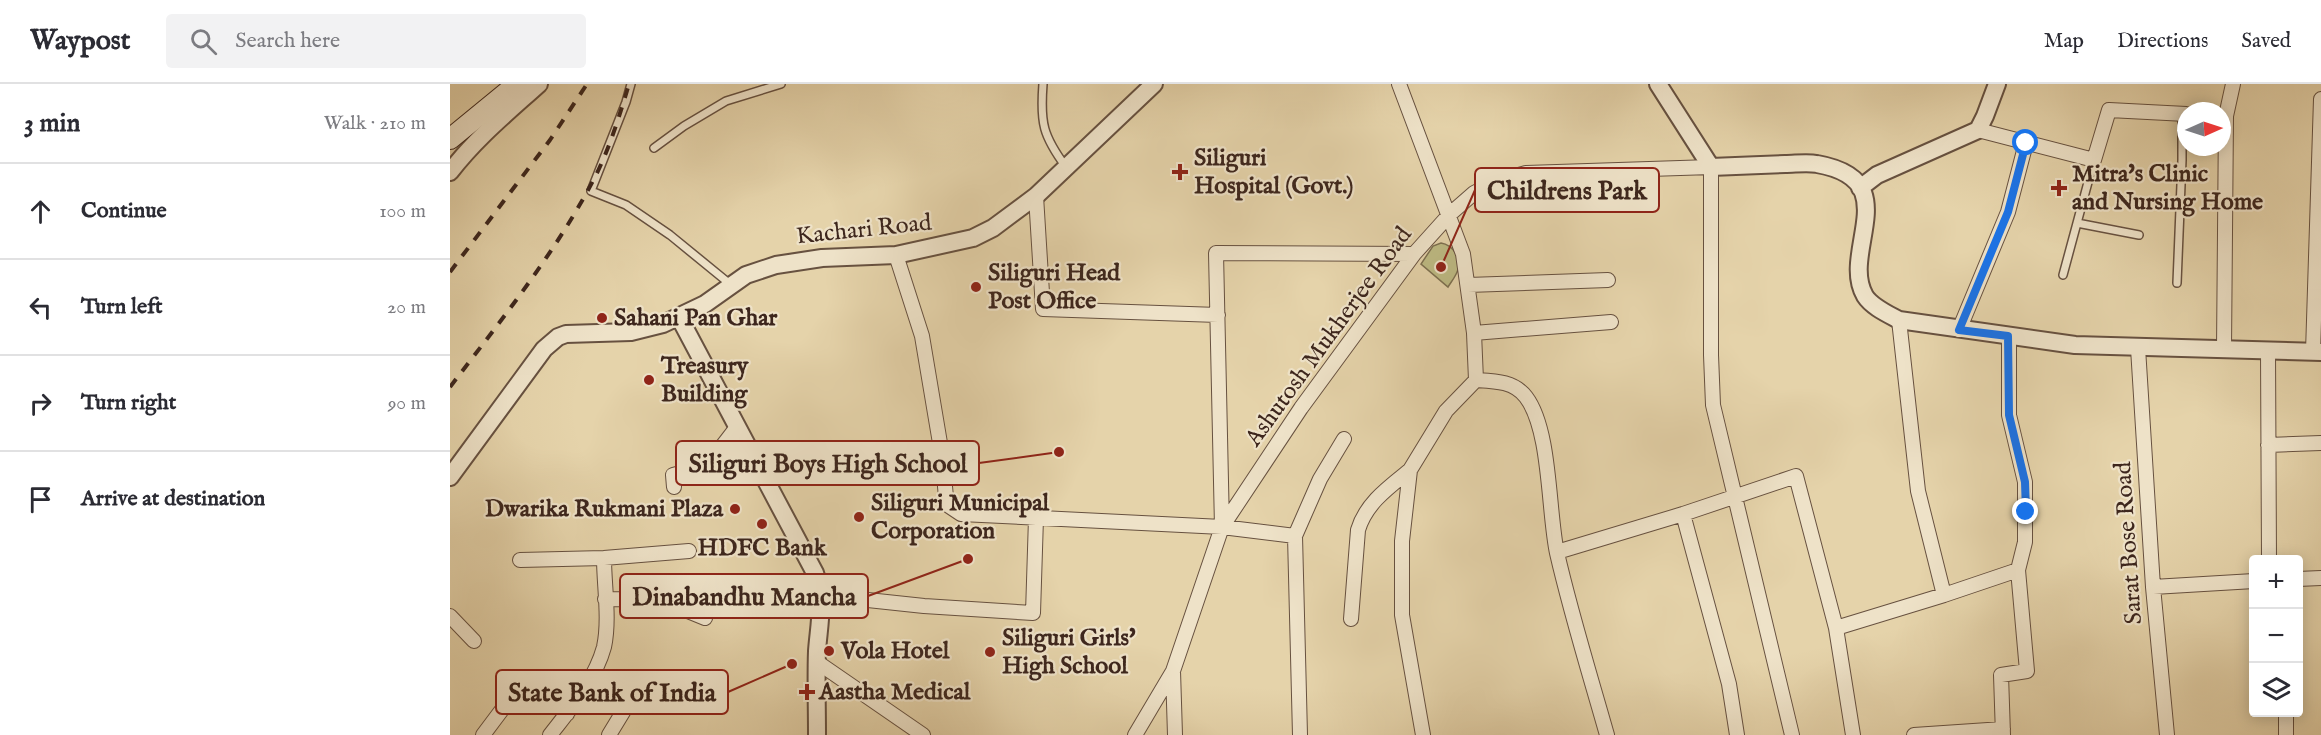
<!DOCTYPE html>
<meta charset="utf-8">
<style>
body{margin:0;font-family:"IM FELL English",serif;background:#f2f2f3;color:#2b2b33}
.controls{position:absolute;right:18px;bottom:18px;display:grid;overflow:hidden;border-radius:6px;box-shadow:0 3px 15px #0003}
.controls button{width:54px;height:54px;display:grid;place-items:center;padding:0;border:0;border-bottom:2px solid #e1e1e2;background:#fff;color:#2b2b33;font:30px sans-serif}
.compass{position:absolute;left:1727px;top:18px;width:54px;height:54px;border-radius:50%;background:#fff;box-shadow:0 3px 15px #0003;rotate:87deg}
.stop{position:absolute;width:18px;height:18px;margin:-14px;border:4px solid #1a73e8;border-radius:50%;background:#fff}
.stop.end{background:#1a73e8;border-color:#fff;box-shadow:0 2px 6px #0008}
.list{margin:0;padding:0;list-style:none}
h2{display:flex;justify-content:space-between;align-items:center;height:78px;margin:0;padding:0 24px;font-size:26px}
h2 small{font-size:20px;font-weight:400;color:#7c7c81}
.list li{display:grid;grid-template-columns:39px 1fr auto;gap:18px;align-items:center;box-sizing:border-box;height:96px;padding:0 24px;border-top:2px solid #e1e1e2}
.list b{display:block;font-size:22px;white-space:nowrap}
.list em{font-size:20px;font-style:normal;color:#7c7c81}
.icon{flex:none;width:33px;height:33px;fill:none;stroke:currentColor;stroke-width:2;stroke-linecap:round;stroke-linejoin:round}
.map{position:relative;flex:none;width:1871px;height:651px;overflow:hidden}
header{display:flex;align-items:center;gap:36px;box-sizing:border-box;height:84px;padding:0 30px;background:#fff;border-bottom:2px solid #e1e1e2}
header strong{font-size:28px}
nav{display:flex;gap:33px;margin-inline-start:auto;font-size:21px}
.search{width:420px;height:54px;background:#f2f2f3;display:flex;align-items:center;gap:15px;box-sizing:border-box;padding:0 21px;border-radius:6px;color:#7c7c81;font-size:22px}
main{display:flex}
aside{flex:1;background:#fff}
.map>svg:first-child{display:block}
.green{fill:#bdba83;stroke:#7d7050;stroke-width:1.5}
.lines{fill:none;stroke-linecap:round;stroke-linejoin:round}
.service-casing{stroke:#675140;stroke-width:10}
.minor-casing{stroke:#675140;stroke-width:16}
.tertiary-casing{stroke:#675140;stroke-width:20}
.secondary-casing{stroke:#3d261d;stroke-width:22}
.service{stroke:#eee2c8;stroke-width:7}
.minor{stroke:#eee2c8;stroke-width:14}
.tertiary{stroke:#eee2c8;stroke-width:16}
.secondary{stroke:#eee2c8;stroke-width:20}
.rail{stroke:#3d261d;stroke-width:4;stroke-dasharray:10 10;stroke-linecap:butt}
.route{stroke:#1a73e8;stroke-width:8}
.poi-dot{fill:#8f2418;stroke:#eee2c8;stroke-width:2}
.labels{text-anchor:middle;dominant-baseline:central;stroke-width:4.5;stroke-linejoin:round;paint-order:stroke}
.poi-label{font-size:24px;font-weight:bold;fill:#3d261d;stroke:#eee2c8;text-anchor:start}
.street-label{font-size:24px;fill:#3d261d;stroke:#eee2c8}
.leader{fill:none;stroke:#8f2418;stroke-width:2}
.callout-dot{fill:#8f2418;stroke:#eee2c8;stroke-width:2}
.callout{fill:#eee2c8;stroke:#8f2418;stroke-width:2}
.callout-label{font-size:26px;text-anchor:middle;font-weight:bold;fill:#3d261d}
</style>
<header>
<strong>Waypost</strong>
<div class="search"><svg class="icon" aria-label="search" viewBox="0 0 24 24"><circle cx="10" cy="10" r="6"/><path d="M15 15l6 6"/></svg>Search here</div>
<nav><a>Map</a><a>Directions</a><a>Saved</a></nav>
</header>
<main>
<aside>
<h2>3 min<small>Walk · 210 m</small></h2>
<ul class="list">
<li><svg class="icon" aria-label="ahead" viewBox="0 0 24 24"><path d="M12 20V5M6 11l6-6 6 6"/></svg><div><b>Continue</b></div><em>100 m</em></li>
<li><svg class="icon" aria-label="left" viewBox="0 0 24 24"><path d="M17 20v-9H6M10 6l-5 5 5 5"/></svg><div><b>Turn left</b></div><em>20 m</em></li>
<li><svg class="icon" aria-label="right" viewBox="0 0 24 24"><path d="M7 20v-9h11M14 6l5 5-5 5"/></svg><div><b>Turn right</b></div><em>90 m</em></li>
<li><svg class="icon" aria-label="arrive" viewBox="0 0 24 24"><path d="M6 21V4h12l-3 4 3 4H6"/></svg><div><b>Arrive at destination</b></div></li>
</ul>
</aside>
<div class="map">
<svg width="1871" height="651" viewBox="0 0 1871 651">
<rect width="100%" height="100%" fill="#e5d3aa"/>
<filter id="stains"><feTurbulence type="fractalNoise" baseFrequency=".00333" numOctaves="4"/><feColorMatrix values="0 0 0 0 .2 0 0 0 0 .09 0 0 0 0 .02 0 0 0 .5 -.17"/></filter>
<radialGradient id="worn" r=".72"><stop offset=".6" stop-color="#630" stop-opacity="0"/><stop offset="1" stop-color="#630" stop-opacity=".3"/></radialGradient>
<path class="green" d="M991,159C1003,161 1011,174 1008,185C1007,191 1001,198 998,203L971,180L983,162Z"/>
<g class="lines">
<g class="service-casing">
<path id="service" d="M181,0L176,18L141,107L176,121L220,151L280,200
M593,0C590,39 593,52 616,83
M204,64L234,42L276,17L331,0
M1627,139L1689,151
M1613,191L1644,76
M1727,199L1732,76V30"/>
</g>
<g class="minor-casing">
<path id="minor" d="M949,0L1013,170L1024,249L1026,296L996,327L960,386L952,457V531L973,651
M1528,46L1644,76L1659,26L1736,30
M586,112L593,225L768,231
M446,171L472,252L492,371L496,413L499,422L511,430L772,443L845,452
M1018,201L1158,196
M1449,236L1468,407L1494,511
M1509,246L1558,128L1576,59
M1024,249L1161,238
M1688,264L1703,503L1717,651
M1774,265L1776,32L1783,0
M1818,267L1819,476
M1863,268L1871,15
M1026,296C1044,297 1064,297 1076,313C1101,346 1098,427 1107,469C1121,530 1140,591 1157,651
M1818,361L1871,359
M224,403L223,391L257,382L287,343
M1233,430L1279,600L1287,651
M772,443L766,169L964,170
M1107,468L1233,430L1346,392L1386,544L1403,651
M70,476L154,474L239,467
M1848,495L1871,494
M1703,503L1804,497
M371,511L474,522L583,529L586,434
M155,515L211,516L255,534
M0,532L24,557
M901,535L908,446C916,419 939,403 960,386
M1386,544L1494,511L1568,486
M367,578L473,651
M723,587L725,651
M138,598L176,623
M1836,628V651
M33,651L75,595L117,630
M100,651C121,624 145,596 154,563C160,535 154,502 154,474
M159,651L176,623L194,606
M685,651L723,587L772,443L851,324L964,170L1000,130L1024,109L1047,97L1076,89L1261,83V271L1263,321L1342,651
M850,651L845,452L870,395L894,355
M1464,651L1553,645
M1553,651L1551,591L1577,587L1568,486L1575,458V398L1559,331V252"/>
</g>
<g class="tertiary-casing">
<path id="tertiary" d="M1208,0L1261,83C1286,82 1310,81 1335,80C1345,80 1357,78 1367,80C1458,96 1389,168 1415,212C1422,223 1438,230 1449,236L1625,261L1871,268
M0,88C26,54 58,28 89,0
M1410,104L1427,91L1528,46L1535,32L1547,0
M229,233L365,489C375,516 369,540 367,567C366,595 367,623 367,651
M0,393L94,265L108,253L116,250L181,248L213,240L255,220L296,191L326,181L372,174L446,171L523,154L543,144L586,112L704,0"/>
</g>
<g class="secondary-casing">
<path id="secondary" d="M0,55L67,0"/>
</g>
<use href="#service" class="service"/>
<use href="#minor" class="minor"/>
<use href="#tertiary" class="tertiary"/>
<use href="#secondary" class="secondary"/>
<path class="rail" d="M0,188L100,56L137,0
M0,303C52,235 107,167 146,91C160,63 170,30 179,0"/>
</g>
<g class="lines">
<path class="route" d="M1576,59L1558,128L1509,246L1558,252L1559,331L1575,398L1576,428"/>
</g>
<g class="poi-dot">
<path d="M727 79h6v6h6v6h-6v6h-6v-6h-6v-6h6z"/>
<path d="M1606 95h6v6h6v6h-6v6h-6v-6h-6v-6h6z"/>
<circle cx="526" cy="203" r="6"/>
<circle cx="152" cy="234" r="6"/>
<circle cx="199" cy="296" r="6"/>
<circle cx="285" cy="425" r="6"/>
<circle cx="409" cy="433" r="6"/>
<circle cx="312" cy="440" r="6"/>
<circle cx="379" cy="567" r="6"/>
<circle cx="540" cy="568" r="6"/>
<path d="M354 599h6v6h6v6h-6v6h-6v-6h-6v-6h6z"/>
</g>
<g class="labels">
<g class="poi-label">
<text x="744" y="74">Siliguri<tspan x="744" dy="28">Hospital (Govt.)</tspan></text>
<text x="1622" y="90">Mitra's Clinic<tspan x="1622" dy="28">and Nursing Home</tspan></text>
<text x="538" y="189">Siliguri Head<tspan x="538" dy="28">Post Office</tspan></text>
<text x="164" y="234">Sahani Pan Ghar</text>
<text x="211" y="282">Treasury<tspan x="211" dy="28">Building</tspan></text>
<text x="421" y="419">Siliguri Municipal<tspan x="421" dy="28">Corporation</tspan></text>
<text x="273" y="425" text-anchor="end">Dwarika Rukmani Plaza</text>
<text x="312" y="464" text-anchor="middle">HDFC Bank</text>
<text x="552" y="554">Siliguri Girls'<tspan x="552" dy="28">High School</tspan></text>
<text x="391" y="567">Vola Hotel</text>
<text x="369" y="608">Aastha Medical</text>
</g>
<g class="street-label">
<text transform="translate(414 146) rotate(-6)">Kachari Road</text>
<text transform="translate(879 253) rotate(-54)">Ashutosh Mukherjee Road</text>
<text transform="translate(1679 459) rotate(-94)">Sarat Bose Road</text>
</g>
</g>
<path class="leader" d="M991 183L1025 106M609 368L529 379M518 475L418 512M342 580L278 608"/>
<g class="callout-dot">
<circle cx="991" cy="183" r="6"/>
<circle cx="609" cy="368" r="6"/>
<circle cx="518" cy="475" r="6"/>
<circle cx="342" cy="580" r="6"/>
</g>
<g class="callout">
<rect x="1025" y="84" width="184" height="44" rx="6"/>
<rect x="226" y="357" width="303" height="44" rx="6"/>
<rect x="170" y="490" width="248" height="44" rx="6"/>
<rect x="46" y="586" width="232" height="44" rx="6"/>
</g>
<g class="callout-label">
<text x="1117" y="115">Childrens Park</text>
<text x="378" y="388">Siliguri Boys High School</text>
<text x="294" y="521">Dinabandhu Mancha</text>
<text x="162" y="617">State Bank of India</text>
</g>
<rect width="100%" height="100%" filter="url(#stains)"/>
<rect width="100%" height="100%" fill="url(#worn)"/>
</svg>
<div class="controls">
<button>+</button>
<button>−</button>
<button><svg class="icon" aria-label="layers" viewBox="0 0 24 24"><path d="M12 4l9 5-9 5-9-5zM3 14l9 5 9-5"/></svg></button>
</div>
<svg class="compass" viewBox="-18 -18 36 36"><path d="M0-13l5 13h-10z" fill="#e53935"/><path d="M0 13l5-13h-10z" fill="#7c7c81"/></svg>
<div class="stop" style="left:1576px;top:59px"></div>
<div class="stop end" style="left:1576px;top:428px"></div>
</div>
</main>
